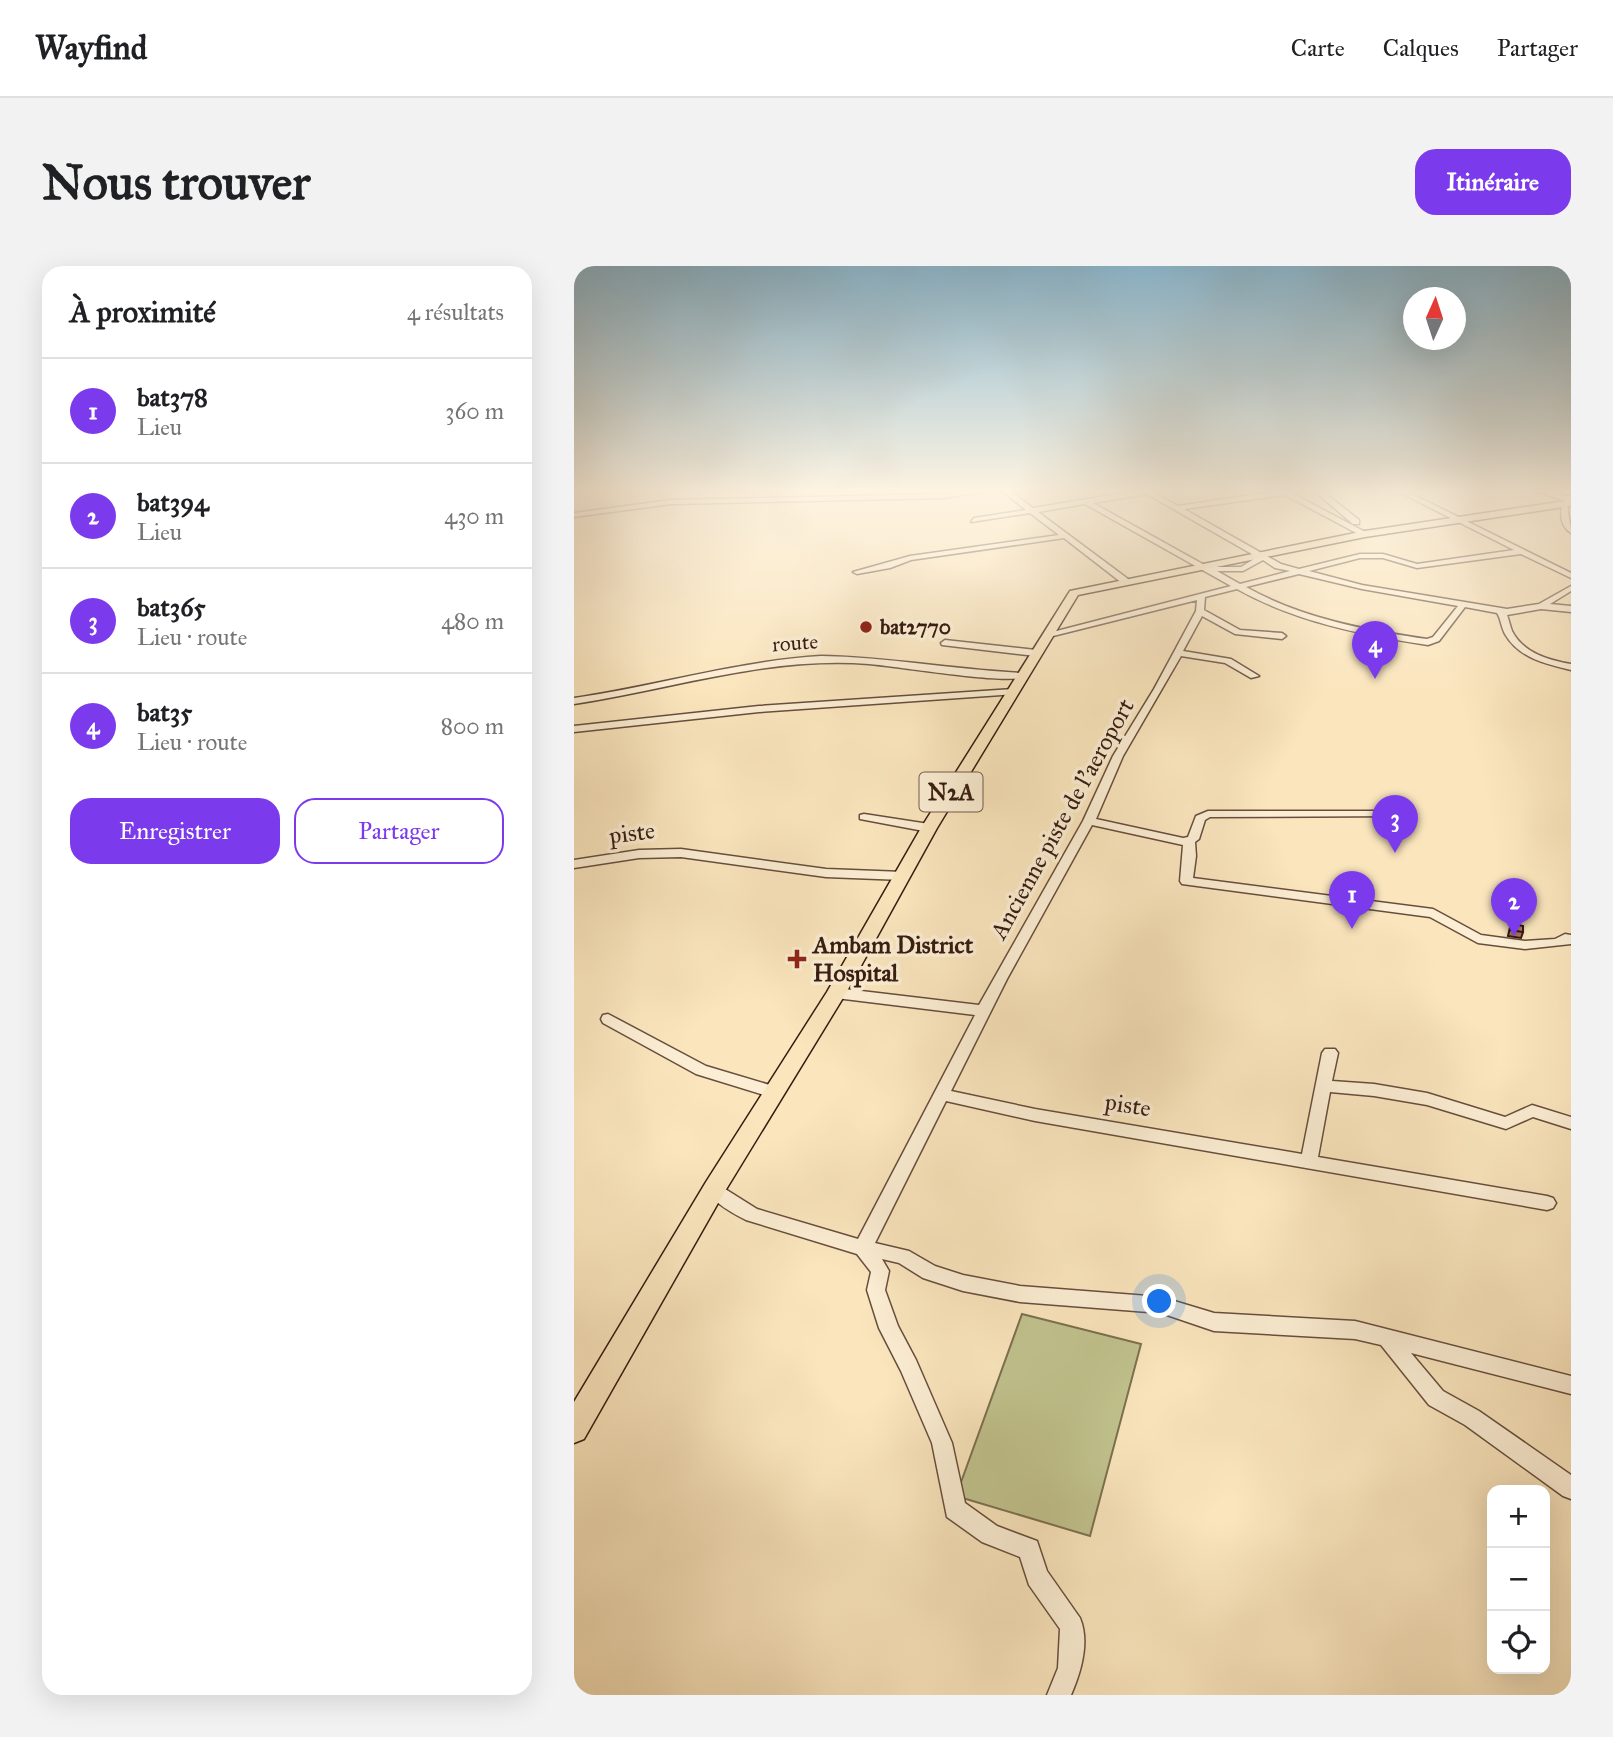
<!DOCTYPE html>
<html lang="fr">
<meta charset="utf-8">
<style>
body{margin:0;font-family:"IM FELL Great Primer",serif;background:#f2f2f2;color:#202124}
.controls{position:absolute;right:21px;bottom:21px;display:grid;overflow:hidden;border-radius:14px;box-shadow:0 7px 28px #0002}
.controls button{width:63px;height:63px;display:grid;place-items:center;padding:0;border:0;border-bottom:2px solid #e0e0e0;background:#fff;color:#202124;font:35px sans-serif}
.compass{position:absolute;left:829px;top:21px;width:63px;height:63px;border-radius:50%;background:#fff;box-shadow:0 7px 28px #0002;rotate:3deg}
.you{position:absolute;left:586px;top:1036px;width:24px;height:24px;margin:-18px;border:5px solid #fff;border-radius:50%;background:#1a73e8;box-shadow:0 0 0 10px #1a73e833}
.badge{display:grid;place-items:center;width:46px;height:46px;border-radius:50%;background:#7c3aed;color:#fff;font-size:23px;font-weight:700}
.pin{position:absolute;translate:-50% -58px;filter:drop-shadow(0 2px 4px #0008)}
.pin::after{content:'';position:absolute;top:37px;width:24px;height:21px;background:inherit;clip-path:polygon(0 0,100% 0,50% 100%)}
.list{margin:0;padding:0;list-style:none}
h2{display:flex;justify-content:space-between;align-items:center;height:91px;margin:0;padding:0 28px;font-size:30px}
h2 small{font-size:23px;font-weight:400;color:#757577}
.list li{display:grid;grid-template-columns:46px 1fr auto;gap:21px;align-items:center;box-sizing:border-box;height:105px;padding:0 28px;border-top:2px solid #e0e0e0}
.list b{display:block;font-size:26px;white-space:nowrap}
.list p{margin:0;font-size:23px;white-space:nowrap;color:#757577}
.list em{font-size:23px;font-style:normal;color:#757577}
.actions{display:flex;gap:14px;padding:21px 28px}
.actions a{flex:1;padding:16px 0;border:2px solid #7c3aed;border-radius:21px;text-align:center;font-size:24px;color:#7c3aed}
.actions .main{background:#7c3aed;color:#fff}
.icon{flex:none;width:38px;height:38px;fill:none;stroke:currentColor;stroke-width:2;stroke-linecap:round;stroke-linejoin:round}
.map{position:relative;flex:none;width:997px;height:1429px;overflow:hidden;border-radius:21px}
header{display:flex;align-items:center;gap:42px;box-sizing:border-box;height:98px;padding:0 35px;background:#fff;border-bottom:2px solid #e0e0e0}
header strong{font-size:33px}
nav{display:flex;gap:38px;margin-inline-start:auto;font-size:24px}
.intro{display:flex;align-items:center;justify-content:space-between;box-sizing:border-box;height:168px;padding:0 42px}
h1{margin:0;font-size:49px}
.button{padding:18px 32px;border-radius:21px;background:#7c3aed;color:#fff;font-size:24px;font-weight:700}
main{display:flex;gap:42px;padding:0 42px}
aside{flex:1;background:#fff;border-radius:21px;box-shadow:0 7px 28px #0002}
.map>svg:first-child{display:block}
.green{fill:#c1c38e;stroke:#7c7050;stroke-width:2}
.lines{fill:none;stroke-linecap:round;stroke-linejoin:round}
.minor-casing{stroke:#674e3d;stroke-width:3}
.highway-casing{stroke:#361c12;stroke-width:3}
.minor{fill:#fceed4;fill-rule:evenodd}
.highway{fill:#fae5bd;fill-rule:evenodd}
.wall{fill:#ba7d6c;stroke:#361c12;stroke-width:2}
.building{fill:#d8917d;stroke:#361c12;stroke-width:2}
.poi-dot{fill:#8f2418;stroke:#fceed4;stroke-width:2.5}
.labels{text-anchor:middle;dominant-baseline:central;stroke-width:7;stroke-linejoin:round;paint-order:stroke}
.far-poi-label{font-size:21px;font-weight:bold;fill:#361c12;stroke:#fceed4;text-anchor:start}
.far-street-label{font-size:21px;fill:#361c12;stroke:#fceed4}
.shield{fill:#fceed4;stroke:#715b4c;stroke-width:2}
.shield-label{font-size:23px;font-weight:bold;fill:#361c12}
.street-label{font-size:24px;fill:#361c12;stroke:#fceed4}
.poi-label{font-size:24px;font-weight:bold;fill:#361c12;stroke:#fceed4;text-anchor:start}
</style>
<header>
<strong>Wayfind</strong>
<nav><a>Carte</a><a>Calques</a><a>Partager</a></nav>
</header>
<div class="intro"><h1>Nous trouver</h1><a class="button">Itinéraire</a></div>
<main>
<aside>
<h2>À proximité<small>4 résultats</small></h2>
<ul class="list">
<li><span class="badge">1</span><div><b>bat378</b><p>Lieu</p></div><em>360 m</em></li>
<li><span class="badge">2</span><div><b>bat394</b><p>Lieu</p></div><em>430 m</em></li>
<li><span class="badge">3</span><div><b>bat365</b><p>Lieu · route</p></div><em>480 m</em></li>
<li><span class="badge">4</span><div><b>bat35</b><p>Lieu · route</p></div><em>800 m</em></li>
</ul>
<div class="actions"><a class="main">Enregistrer</a><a>Partager</a></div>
</aside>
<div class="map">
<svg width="997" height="1429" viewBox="0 0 997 1429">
<rect width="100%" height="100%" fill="#fae5bd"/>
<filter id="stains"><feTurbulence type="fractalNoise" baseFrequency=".00286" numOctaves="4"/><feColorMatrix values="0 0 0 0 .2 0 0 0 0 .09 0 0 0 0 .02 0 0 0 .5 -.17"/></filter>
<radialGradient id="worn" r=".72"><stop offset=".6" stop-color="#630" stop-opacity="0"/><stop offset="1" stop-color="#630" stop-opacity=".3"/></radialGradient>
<path class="green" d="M448,1048L567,1078L516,1270L382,1230Z"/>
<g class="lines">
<g class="minor-casing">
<path id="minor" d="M398,224H420L370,232L97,238L0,251V247L97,234L370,228Z
M427,224H435L459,242L568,224H583L581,227L604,240L712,224L795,268L788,270L711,229L610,243L707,298L725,303L786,288H809L843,298L940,284L821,224H830L997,307V312L947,288L843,302L809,292H786L735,305L788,319L933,343L965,338L997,320V325L976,338L997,340V346L967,343L933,349C935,354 936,360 938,365C949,387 975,394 997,398V404C971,398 945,392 931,368C927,361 927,353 923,347L891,341L865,375L854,379C789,369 722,356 663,323L631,331L630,344L666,364L708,367L712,370L708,373L661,368L628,350L609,385L657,393L685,410L677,412L651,397L607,390L549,490L522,553L609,572L614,571L622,550L634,545H830V549L826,550L636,551L631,554L625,573L621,576L622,590L619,612L859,643L907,669L951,675L981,673L991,668L997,669V678L951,683L904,677L856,651L608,618L606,615L609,579L518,559L433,713L377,825L461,843L728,888L748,787L751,783H761L764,787L758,815L800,818L853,827L931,851L958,839L997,851V863L959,851L932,863L853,839L800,830L756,826L744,891L973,930L979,932L982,937L979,942L973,944L461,855L372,835L301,977L335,985L361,1000L389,1009L446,1020L587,1031L640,1047L781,1055L997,1110V1128L837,1087L869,1125L905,1145L997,1209V1233L989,1230L891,1159L855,1139L807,1079L781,1073L640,1065L587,1047L446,1036L389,1025L349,1012L325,997L308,993L315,1005L311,1024L324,1060L342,1094L378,1177L391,1237L423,1260L463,1275L473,1305L506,1352C516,1376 507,1406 497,1429H473L484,1402L486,1363L455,1319L446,1291L408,1276L373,1251L358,1177L327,1105L305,1062L293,1024L297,1006L283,988L172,954C158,947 140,937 131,923L134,918L140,916L183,943L284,973L401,749L262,732L255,727L262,722L405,739L509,555L539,490L580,423L622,345L623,334L475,371L471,368L657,320L511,238L464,246L554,313V317H548L490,272L337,294L316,302L283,308L279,306L336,290L485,269L456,247L397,256L400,252L452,244ZM573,228L683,291L667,301H634L519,237ZM689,294L701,302L716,305L666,318L643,305H669ZM725,308L788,323L884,340L859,371L853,373C791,364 727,352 672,321Z
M739,224H747L785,254V258H779Z
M991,237L994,239C993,250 997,256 997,267C987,261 986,250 988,239Z
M371,374L462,384L467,387L462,390L368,379L367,377Z
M247,390C315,391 381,404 449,407L454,410C438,420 322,400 295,398C194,390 99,423 0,438V432C83,420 163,395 247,390Z
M439,423L442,424V428L185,446L0,466V460L185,440Z
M290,548L355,558L361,562L355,566L286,553V549Z
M107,583L252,603L329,606L335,610L329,614L252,611L107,591L65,592L0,602V594L65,584Z
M34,748L132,800L206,822L208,826L206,830L200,832L122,808L29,757L27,753L29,749Z"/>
</g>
<g class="highway-casing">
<path id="highway" d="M959,224H974L997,231V240L791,271L504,329L363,562L272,727L148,930L10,1173L0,1177V1136L132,916L253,726L347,562L496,325L791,265L991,235Z"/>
</g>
<use href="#minor" class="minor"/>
<use href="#highway" class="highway"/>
</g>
<path class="wall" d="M937,657L949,666L947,672L934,670Z"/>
<path class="building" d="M937,657L949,660V666L936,664Z"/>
<linearGradient id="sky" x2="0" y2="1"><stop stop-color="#8bb8d0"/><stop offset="0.53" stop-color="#fdf3e1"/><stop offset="1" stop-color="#fdf3e1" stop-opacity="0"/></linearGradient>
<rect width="997" height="424" fill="url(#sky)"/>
<g class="poi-dot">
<circle cx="292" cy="361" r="7"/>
<path d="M219.5 682.5h7v7h7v7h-7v7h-7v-7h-7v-7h7z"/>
</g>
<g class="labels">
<g class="far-poi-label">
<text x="306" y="361">bat2770</text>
</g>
<g class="far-street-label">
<text transform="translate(221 377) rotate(-4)">route</text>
</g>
<rect class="shield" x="345.5" y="506.5" width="63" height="39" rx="5"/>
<g class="shield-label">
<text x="377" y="526">N2A</text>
</g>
<g class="street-label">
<text transform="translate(488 553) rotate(-61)">Ancienne piste de l'aeroport</text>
<text transform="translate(58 567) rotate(-7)">piste</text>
<text transform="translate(554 839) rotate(9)">piste</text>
</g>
<g class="poi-label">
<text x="239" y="679">Ambam District<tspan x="239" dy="28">Hospital</tspan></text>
</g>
</g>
<rect width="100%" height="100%" filter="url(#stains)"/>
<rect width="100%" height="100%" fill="url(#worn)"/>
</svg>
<div class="controls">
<button>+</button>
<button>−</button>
<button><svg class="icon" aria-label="locate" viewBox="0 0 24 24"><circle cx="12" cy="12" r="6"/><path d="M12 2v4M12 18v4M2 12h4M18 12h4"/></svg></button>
</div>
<svg class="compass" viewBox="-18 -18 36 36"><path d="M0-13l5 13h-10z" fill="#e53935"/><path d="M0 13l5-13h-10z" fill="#757577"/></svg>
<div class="you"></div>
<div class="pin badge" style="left:778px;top:663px">1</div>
<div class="pin badge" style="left:940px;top:670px">2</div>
<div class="pin badge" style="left:821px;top:587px">3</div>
<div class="pin badge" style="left:801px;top:413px">4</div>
</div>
</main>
